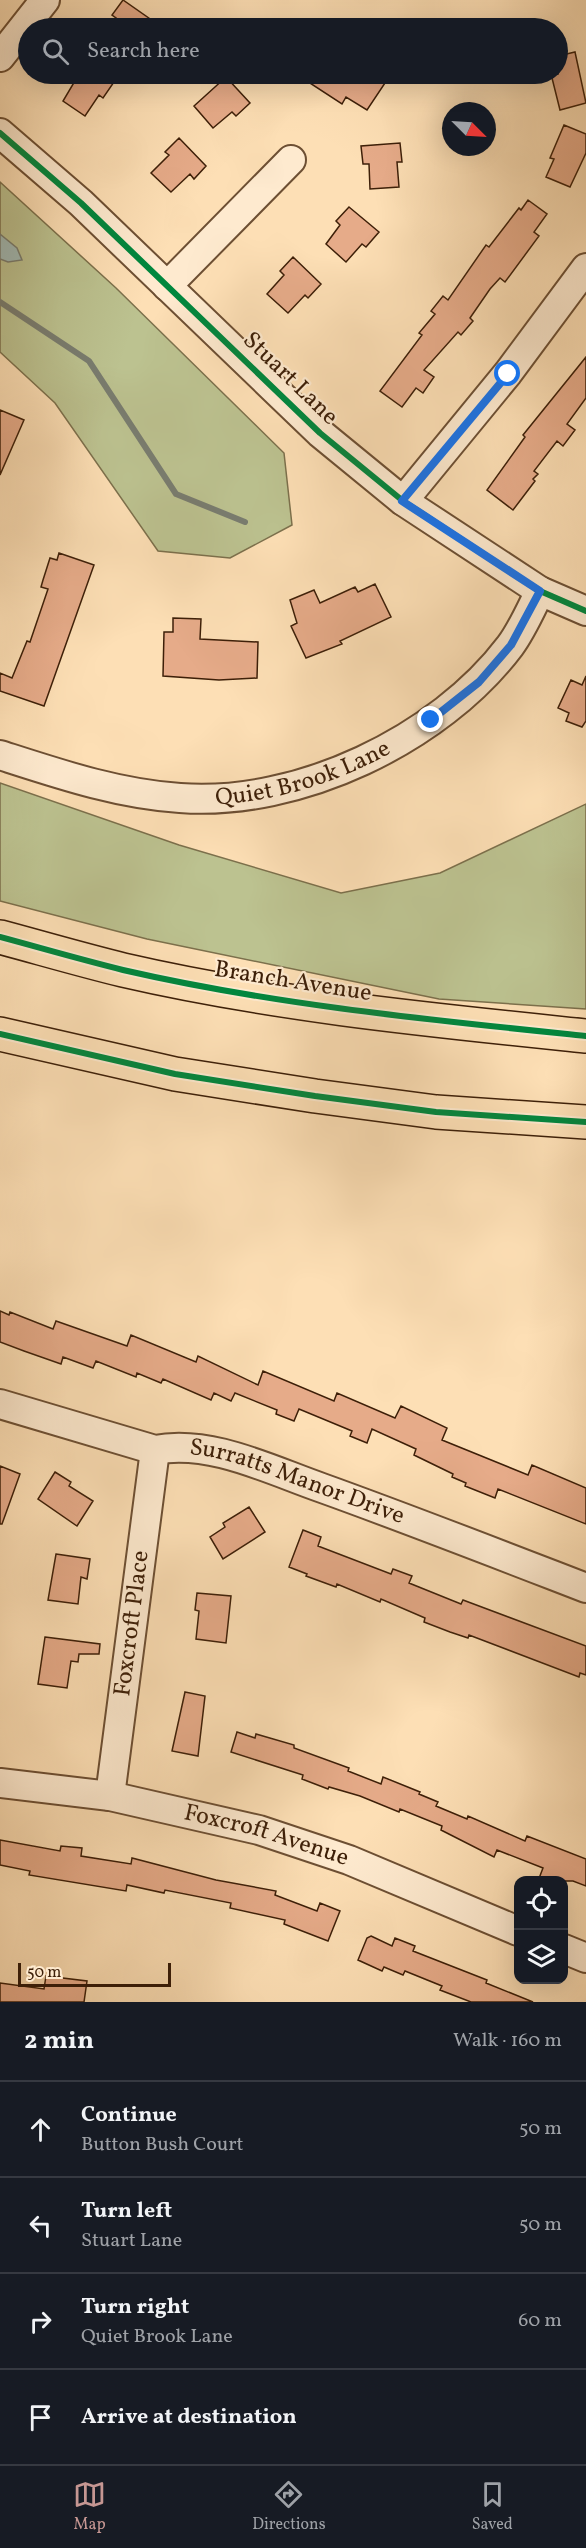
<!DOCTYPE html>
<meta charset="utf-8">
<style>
body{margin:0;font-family:Vollkorn,serif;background:#242831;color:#f1f3f6}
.controls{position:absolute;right:18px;bottom:18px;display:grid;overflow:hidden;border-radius:12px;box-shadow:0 6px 24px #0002}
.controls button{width:54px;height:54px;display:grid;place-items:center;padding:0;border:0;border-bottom:2px solid #363941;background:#171b24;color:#f1f3f6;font:30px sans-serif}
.compass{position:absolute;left:442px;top:102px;width:54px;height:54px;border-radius:50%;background:#171b24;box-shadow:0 6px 24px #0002;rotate:114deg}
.scale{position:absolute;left:18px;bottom:15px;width:153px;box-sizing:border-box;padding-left:6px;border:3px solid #3d1f08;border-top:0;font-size:16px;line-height:21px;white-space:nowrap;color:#3d1f08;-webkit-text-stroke:4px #feeacf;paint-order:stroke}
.stop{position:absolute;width:18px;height:18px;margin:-14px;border:4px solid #1a73e8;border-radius:50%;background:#fff}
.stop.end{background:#1a73e8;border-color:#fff;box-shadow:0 2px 6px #0008}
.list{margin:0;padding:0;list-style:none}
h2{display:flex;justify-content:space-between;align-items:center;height:78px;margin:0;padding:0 24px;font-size:26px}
h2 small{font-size:20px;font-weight:400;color:#9ea1a6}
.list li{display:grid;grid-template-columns:39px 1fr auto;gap:18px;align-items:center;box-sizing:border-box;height:96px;padding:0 24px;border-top:2px solid #363941}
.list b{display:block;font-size:22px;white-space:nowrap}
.list p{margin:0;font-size:20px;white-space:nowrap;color:#9ea1a6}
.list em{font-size:20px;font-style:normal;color:#9ea1a6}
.icon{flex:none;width:33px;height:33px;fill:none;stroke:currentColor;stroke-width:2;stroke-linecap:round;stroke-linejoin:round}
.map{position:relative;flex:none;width:586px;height:2002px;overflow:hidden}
.search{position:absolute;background:#171b24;box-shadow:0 6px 24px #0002;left:18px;right:18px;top:18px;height:66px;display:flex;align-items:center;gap:15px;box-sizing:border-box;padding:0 21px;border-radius:33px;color:#9ea1a6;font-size:22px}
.sheet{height:462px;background:#171b24}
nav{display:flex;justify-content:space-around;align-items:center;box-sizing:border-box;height:84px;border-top:2px solid #363941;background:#171b24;font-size:16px;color:#9ea1a6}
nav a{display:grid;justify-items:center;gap:3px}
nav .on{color:#c59692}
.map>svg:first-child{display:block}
.green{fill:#bcc290;stroke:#7c704c;stroke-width:1.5}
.water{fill:#a1bbb6;stroke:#797d70;stroke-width:1.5}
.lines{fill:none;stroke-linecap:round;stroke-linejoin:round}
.stream{stroke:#797d70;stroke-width:6}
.building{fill:#e6ab89;stroke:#3d1f08;stroke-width:1.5}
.minor-casing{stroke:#6d4f33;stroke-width:32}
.highway-casing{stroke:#3d1f08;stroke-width:36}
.minor{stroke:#feeacf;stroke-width:28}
.highway{stroke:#fddfb5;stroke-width:33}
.cycleway-casing{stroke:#feeacf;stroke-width:10}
.cycleway{stroke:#00873e;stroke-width:6}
.route{stroke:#1a73e8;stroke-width:8}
.labels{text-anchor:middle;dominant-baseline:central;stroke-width:4.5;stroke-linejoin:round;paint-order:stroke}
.street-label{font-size:24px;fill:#3d1f08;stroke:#feeacf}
</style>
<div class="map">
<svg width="586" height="2002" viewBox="0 0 586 2002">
<rect width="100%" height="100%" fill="#fddfb5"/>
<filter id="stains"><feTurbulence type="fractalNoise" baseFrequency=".00333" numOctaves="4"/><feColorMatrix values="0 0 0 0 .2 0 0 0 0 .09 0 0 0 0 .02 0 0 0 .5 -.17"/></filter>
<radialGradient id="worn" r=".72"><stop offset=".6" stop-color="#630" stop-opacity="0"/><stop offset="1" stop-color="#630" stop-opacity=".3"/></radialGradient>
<path class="green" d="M0,182L116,288L284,453L292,525L230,558L158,551L55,403L0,352Z
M0,783L179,845L341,893L440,873L586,804V1009L439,999L147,939L0,901Z"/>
<path class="water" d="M0,234L17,248L22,260L8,262L0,259Z"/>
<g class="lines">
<path class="stream" d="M0,302L89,361L176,494L245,522"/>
</g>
<path class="building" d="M123,0L163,28H109L116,18L112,15Z
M575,52L586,103L560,110L551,74H558V56Z
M79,74H102L114,82L103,98L99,95L85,116L63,101Z
M296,74H376L387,80L367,110L346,97L342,104Z
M226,77L250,103L236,116L232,112L213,128L194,106Z
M564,125L586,134V153L570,187L546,177L554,159L550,158Z
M179,138L206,166L194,179L190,174L171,192L151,173L169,155L165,152Z
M400,143L402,162H397L399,187L370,189L369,164H363L361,146Z
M528,200L547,214L534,232L539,236L505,282L500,278L490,289L470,318L473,321L461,335L458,332L424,370L434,377L423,393L416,388L402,407L380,391L422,335L419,333L435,314L431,311L443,296L448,300L486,245L489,247L519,208L521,210Z
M349,207L379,232L366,247L362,244L346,262L326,244L340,225L336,221Z
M293,257L321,284L308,298L305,295L288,313L267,294L284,275L280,271Z
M586,357V398L567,424L575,430L563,446L557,441L534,471L538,474L533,479L535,481L513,510L487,490L525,437L523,435Z
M0,410L24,420L0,475Z
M59,553L94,565L44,706L0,691V673L12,678L27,641L30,642L48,589L41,587L43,580L50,558L57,560Z
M375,584L391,617L340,641L342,644L306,658L291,626L297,623L290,600L314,590L320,603L355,587L358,592Z
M173,618L201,619L200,639L258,642L257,678L219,680L163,676L164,632H173Z
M586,676V721L582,727L566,721L569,713L558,708L571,680L582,685Z
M0,1311L9,1315L10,1312L53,1329L56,1321L127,1346L131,1335L196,1362L198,1356L258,1385L263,1371L334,1401L337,1393L395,1418L401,1406L447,1428L442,1440L528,1475L532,1465L586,1488V1524L498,1489L495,1498L465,1486L466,1483L452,1477L453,1474L414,1455L416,1449L372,1429L367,1443L350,1436L352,1431L299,1409L294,1421L276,1414L277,1410L235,1393L231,1401L214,1393L211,1400L163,1379L161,1383L137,1373L136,1377L96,1361L93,1368L63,1357L61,1364L24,1351L0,1342Z
M0,1466L20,1474L2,1524H0Z
M55,1472L71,1482L69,1486L93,1501L77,1526L38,1499Z
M249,1507L265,1532L223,1559L210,1537L225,1527L223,1523Z
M303,1530L321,1537L318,1546L391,1574L393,1569L412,1576L409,1583L461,1604L463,1600L586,1646V1675L580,1673L579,1677L469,1635L468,1638L450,1632L424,1622L425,1618L381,1599L380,1602L337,1584L336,1587L306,1576L307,1574L289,1567Z
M56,1554L90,1559L87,1579L81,1577L78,1604L48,1600Z
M197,1593L231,1596L226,1643L196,1639L199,1611L195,1610Z
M45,1637L100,1644L99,1654H79L78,1662L71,1661L67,1688L38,1684Z
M185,1692L205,1696L198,1756L172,1751Z
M237,1732L255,1738L256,1734L294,1745V1748L349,1768L348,1771L381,1784L383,1777L420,1792L419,1794L438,1802L436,1806L467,1819L468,1816L525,1841L527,1836L586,1859V1886L573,1881H538L543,1868L497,1850L494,1857L441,1830L442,1826L400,1809L399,1812L360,1796L329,1787L328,1789L302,1779L303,1775L231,1752Z
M0,1840L60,1851L61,1846L82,1848L81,1856L131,1864L132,1858L216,1880L276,1891L275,1895L317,1911L320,1903L340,1911L328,1941L284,1924L285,1920L230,1908L231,1903L165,1890L164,1893L127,1885L126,1891L29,1875L30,1871L0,1865Z
M371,1936L392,1946L395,1938L415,1946L413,1951L487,1980L486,1983L533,2002H471L440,1990L442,1986L405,1971L403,1975L384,1967L382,1971L358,1960L367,1938Z
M46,1976L87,1981L84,2002H0V1983L44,1989Z"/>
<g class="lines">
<g class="minor-casing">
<g id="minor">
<path d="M0,57L45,0"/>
<path d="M0,133L81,203L320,433L403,501L540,591L586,611"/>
<path d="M167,286L291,160"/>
<path d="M403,501L508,373L586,268"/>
<path id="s1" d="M0,755C59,774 118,794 180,798C298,807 439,740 510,646C522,630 531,609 540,591"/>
<path id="s2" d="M0,1404L155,1450C210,1439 270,1470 322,1488C411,1520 498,1554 586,1588"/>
<path id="s3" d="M0,1783L110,1796L259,1830L349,1860L518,1931"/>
<path id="s4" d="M110,1796L155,1450"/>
<path d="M564,1949L586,1958"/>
</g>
</g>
<g class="highway-casing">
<path id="highway" d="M0,937C41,948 82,960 123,970C275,1005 431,1020 586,1036
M0,1034L175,1074L315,1096L436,1112L586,1122"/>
</g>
<use href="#minor" class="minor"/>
<use href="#highway" class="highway"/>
<g class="cycleway-casing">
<path id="cycleway" d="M0,133L81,203L320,433L403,501L540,591L586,611
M0,937C41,948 82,960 123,970C275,1005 431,1020 586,1036
M0,1034L175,1074L315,1096L436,1112L586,1122"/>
</g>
<use href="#cycleway" class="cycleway"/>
</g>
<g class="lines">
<path class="route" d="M431,720L479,682L511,645L540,591L402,501L508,374"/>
</g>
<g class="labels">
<g class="street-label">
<text transform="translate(290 379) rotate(44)">Stuart Lane</text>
<text stroke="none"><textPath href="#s1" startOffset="312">Quiet Brook Lane</textPath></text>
<text transform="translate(293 982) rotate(9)">Branch Avenue</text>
<text stroke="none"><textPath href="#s2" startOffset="309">Surratts Manor Drive</textPath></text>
<text stroke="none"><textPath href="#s4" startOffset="174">Foxcroft Place</textPath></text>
<text stroke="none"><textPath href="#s3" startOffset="272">Foxcroft Avenue</textPath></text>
</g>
</g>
<rect width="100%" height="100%" filter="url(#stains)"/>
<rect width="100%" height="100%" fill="url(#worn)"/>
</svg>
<div class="controls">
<button><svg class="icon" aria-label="locate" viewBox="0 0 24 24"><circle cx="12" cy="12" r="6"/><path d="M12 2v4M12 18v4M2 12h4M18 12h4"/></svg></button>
<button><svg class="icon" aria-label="layers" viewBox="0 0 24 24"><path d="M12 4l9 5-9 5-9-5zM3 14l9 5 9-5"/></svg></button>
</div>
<svg class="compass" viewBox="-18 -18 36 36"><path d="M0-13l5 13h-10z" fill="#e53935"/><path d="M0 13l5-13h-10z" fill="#9ea1a6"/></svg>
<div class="scale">50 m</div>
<div class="stop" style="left:508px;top:374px"></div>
<div class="stop end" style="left:431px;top:720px"></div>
<div class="search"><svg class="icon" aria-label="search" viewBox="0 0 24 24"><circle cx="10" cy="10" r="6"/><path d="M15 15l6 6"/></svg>Search here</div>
</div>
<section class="sheet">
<h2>2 min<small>Walk · 160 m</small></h2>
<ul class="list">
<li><svg class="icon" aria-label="ahead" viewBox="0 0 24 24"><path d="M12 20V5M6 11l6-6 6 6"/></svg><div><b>Continue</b><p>Button Bush Court</p></div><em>50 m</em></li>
<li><svg class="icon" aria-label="left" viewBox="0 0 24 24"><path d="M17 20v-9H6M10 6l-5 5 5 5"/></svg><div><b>Turn left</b><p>Stuart Lane</p></div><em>50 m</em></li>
<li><svg class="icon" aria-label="right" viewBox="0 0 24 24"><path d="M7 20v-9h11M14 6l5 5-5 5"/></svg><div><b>Turn right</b><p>Quiet Brook Lane</p></div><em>60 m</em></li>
<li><svg class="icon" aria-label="arrive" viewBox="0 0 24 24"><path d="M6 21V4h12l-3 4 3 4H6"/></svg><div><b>Arrive at destination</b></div></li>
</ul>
</section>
<nav>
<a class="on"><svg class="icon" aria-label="map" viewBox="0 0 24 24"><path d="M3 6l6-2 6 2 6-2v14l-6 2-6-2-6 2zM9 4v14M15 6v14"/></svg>Map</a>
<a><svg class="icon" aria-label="directions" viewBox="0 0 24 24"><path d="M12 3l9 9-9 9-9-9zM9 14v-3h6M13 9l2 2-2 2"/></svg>Directions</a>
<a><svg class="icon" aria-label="saved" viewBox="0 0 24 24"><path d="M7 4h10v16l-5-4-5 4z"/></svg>Saved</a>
</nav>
